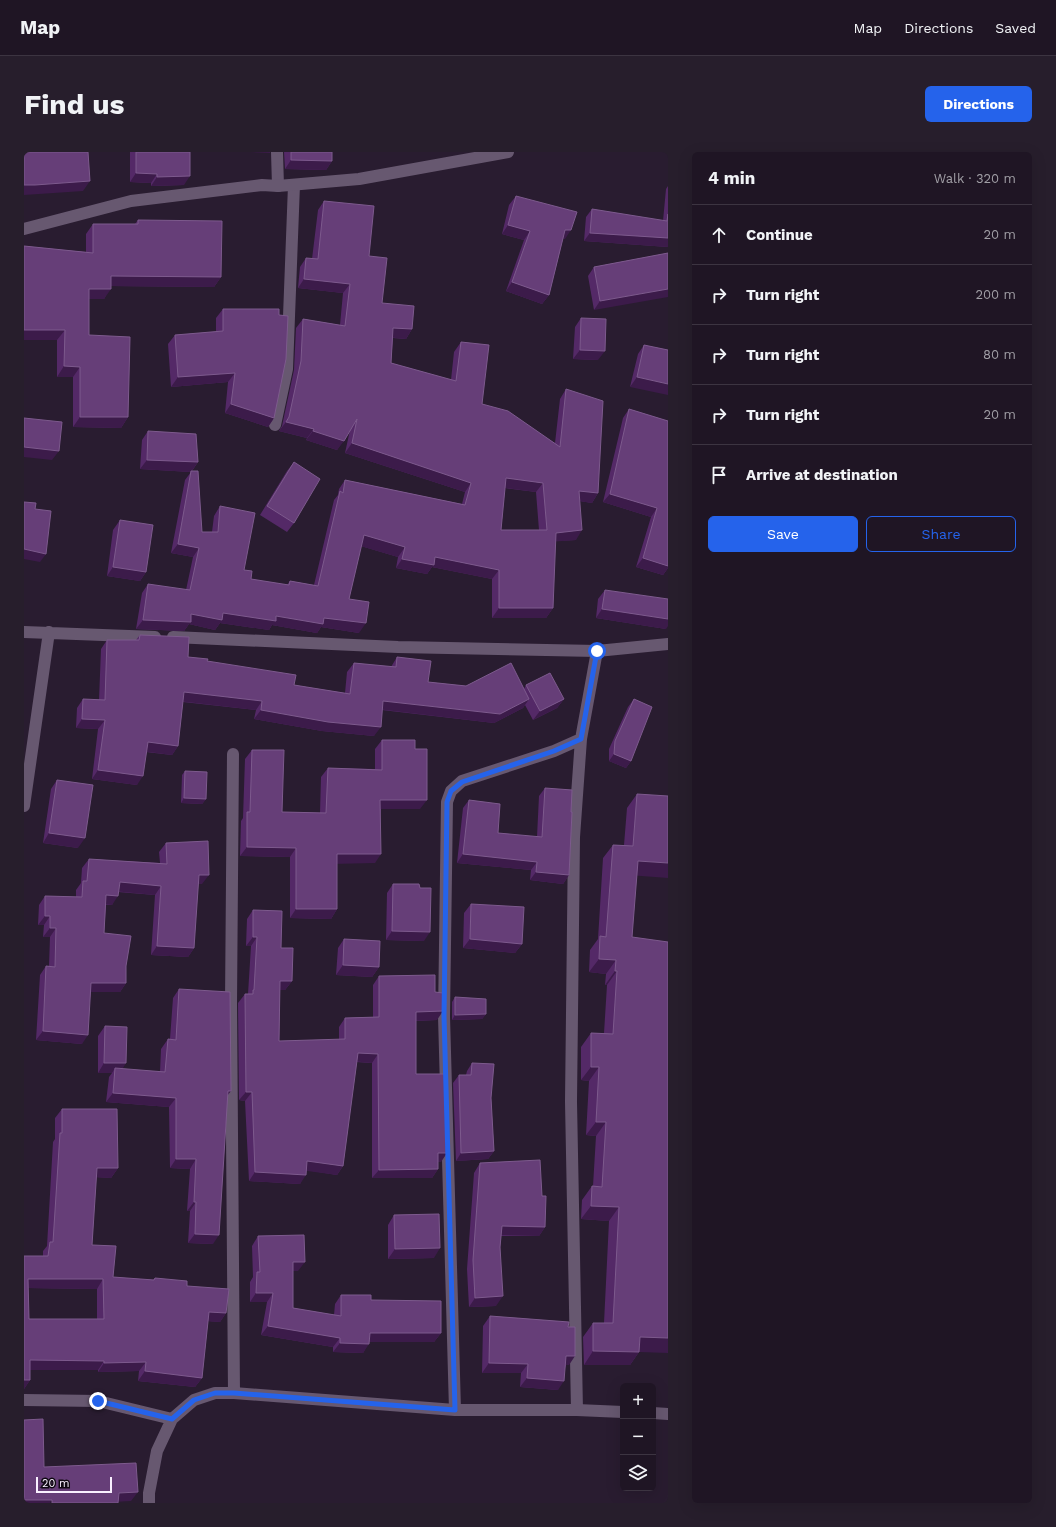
<!DOCTYPE html>
<meta charset="utf-8">
<style>
body{margin:0;font-family:"Work Sans",sans-serif;background:#271e2c;color:#f1f3f6}
.controls{position:absolute;right:12px;bottom:12px;display:grid;overflow:hidden;border-radius:6px;box-shadow:0 4px 16px #0002}
.controls button{width:36px;height:36px;display:grid;place-items:center;padding:0;border:0;border-bottom:1px solid #3c3441;background:#1f1524;color:#f1f3f6;font:20px sans-serif}
.scale{position:absolute;left:12px;bottom:10px;width:76px;box-sizing:border-box;padding-left:4px;border:2px solid #f9f0ff;border-top:0;font-size:11px;line-height:14px;white-space:nowrap;color:#f9f0ff;-webkit-text-stroke:3px #0f0912;paint-order:stroke}
.stop{position:absolute;width:12px;height:12px;margin:-9px;border:3px solid #2563eb;border-radius:50%;background:#fff}
.stop.end{background:#2563eb;border-color:#fff;box-shadow:0 1px 4px #0008}
.list{margin:0;padding:0;list-style:none}
h2{display:flex;justify-content:space-between;align-items:center;height:52px;margin:0;padding:0 16px;font-size:17px}
h2 small{font-size:13px;font-weight:400;color:#a19fa6}
.list li{display:grid;grid-template-columns:26px 1fr auto;gap:12px;align-items:center;box-sizing:border-box;height:60px;padding:0 16px;border-top:1px solid #3c3441}
.list b{display:block;font-size:15px;white-space:nowrap}
.list em{font-size:13px;font-style:normal;color:#a19fa6}
.actions{display:flex;gap:8px;padding:12px 16px}
.actions a{flex:1;padding:9px 0;border:1px solid #2563eb;border-radius:6px;text-align:center;font-size:14px;color:#2563eb}
.actions .main{background:#2563eb;color:#fff}
.icon{flex:none;width:22px;height:22px;fill:none;stroke:currentColor;stroke-width:2;stroke-linecap:round;stroke-linejoin:round}
.map{position:relative;flex:none;width:644px;height:1351px;overflow:hidden;border-radius:6px}
header{display:flex;align-items:center;gap:24px;box-sizing:border-box;height:56px;padding:0 20px;background:#1f1524;border-bottom:1px solid #3c3441}
header strong{font-size:19px}
nav{display:flex;gap:22px;margin-inline-start:auto;font-size:14px}
.intro{display:flex;align-items:center;justify-content:space-between;box-sizing:border-box;height:96px;padding:0 24px}
h1{margin:0;font-size:28px}
.button{padding:10px 18px;border-radius:6px;background:#2563eb;color:#fff;font-size:14px;font-weight:700}
main{display:flex;gap:24px;padding:0 24px}
aside{flex:1;background:#1f1524;border-radius:6px;box-shadow:0 4px 16px #0002}
.map>svg:first-child{display:block}
.lines{fill:none;stroke-linecap:round;stroke-linejoin:round}
.lane{stroke:#675870;stroke-width:12}
.street{stroke:#675870;stroke-width:12}
.wall{fill:#542967;fill-rule:evenodd}
.shaded-wall{fill:#3c1b4a}
.building{fill:#663e78;stroke:#7d5a8d;fill-rule:evenodd}
.route{stroke:#2563eb;stroke-width:5}
</style>
<header>
<strong>Map</strong>
<nav><a>Map</a><a>Directions</a><a>Saved</a></nav>
</header>
<div class="intro"><h1>Find us</h1><a class="button">Directions</a></div>
<main>
<div class="map">
<svg width="644" height="1351" viewBox="0 0 644 1351">
<rect width="100%" height="100%" fill="#291c30"/>
<g class="lines">
<path class="lane" d="M253,0L254,34
M251,273L263,217L270,33"/>
<path class="street" d="M0,77L107,49L238,33L254,34L335,27L484,0
M0,480L131,485
M149,485L374,495L573,499L644,492
M209,602L207,851L210,1241
M0,654L25,480
M0,1248L74,1249L148,1267
M431,1258L420,864L423,650L427,639L438,629L530,599L557,587
M553,1258L547,950L550,685L557,587L573,499
M629,1261L644,1262
M125,1351V1341L133,1299L148,1267L170,1248L191,1241H210L431,1258H553L599,1260"/>
</g>
<path class="wall" d="M106,0H166L160,33L127,34V31L106,30Z
M260,0H308V9L302,18L261,17Z
M644,34V95L560,89L562,65L568,57L639,69L642,37Z
M492,44L541,87H539L525,143L518,152L482,139L500,88L478,82L485,53Z
M300,49L345,104L358,151L388,177L382,187L369,186L367,211L427,228L430,200L437,190L458,252L531,291L536,247L542,237L574,341L568,351L556,349L552,388L531,389L529,456L522,466H468V427L408,415L403,422L372,416L374,405L337,394L325,447L335,481L297,475L293,481L248,473L245,478L196,471L191,478L165,472L160,479L112,477L118,441L124,432L162,438L169,405L147,401L161,328L167,320L116,317L118,288L124,279L174,310L168,319L178,380H188L190,364L196,354L220,418L227,427L263,433L266,429L290,433L310,348L314,343L315,337L321,328L438,352L441,340L321,301L326,278L313,298L282,288L283,286L255,279L258,274L270,218L272,176L279,167L316,173L319,141L274,136L276,115L282,106L288,107L294,58ZM481,336L512,340L515,378H477Z
M114,68L197,125L190,135L87,134L80,147H65V183L104,265L97,276L49,275V225H33V188H0V94L62,100V82L69,72H111Z
M644,101L570,158L564,124L570,115Z
M199,157L250,266L244,275L201,261L204,230L147,235L144,192L151,183L192,180V166Z
M557,166L574,208L549,207L551,175Z
M620,193L644,198L606,235L614,202Z
M605,257L644,269V416L639,423L612,415L627,365L579,350L599,266Z
M270,310V371L263,380L236,363L263,319Z
M96,368L122,420L116,429L83,424L89,378Z
M581,438L642,477L572,466L574,447Z
M116,483L164,505L270,533L321,541L323,520L330,511L367,515L373,505L404,530L442,534L500,537L502,533L540,547L533,556L509,568L501,553L499,556L470,571L358,558L350,584L298,579L230,567L232,558L159,550L154,594L148,603L122,600L113,633L68,627L74,577L52,576L53,556L59,547L75,548L77,497L83,488H112Z
M610,547L607,609L602,616L585,609V597L604,555Z
M358,588L391,597L396,657H357L351,711H313V757L307,767L266,766V705L216,704L217,669L219,666L221,607L228,598L258,660L296,661L297,625L304,616L351,617V597Z
M161,619L182,647L178,652L157,651L158,623Z
M33,628L54,696L19,691L27,637Z
M521,636L547,660L545,723L539,732L506,728L507,718L433,711L439,656L445,648L474,681L513,685L515,644Z
M613,642L612,724L608,785L615,1200L606,1213H560L559,1185L569,1171H580L585,1069L557,1067L558,1048L568,1034H569L572,984L562,983L565,929L557,928V895L567,881H580L583,833H581L582,822L565,820L566,798L574,787L579,706L589,693H600L603,656Z
M142,691L178,732H174L170,796L164,805L127,803L131,743L94,740L88,753H82L80,781L102,814V831L96,840H67L58,892L12,888L16,823L22,814H25L26,785H19L20,773H14L15,753L21,744L52,745V738L57,731L58,716L65,707L136,711L135,700Z
M369,732L396,736L400,789L362,788L363,741Z
M447,752L498,792L491,801L439,796L440,761Z
M229,758L257,796L268,829L261,838H256L255,889L315,888V875L321,866L349,865V833L355,824L411,840L413,868L392,869V922L417,1010H414V1017L408,1026H348V911L332,910L319,1014L313,1023L282,1018L276,1032L225,1029L221,949L215,948L214,851L221,842H224L227,794H222L223,767Z
M320,787L355,815L348,825L312,823L314,796Z
M155,837L203,944L189,1092L164,1091L166,1059H163L166,1017L146,1016L145,955L82,950L85,925L88,921H74V884L81,874L99,917L136,920L137,897L144,887H146L149,846Z
M431,845L462,862L458,867L428,868V850Z
M448,911L467,946L470,999L464,1007L432,1009L429,931L435,923H442L443,919Z
M38,957L94,1016L87,1026L72,1025L68,1093L89,1125L129,1128L131,1126L163,1134L202,1161L196,1170L184,1169L178,1226L171,1235L114,1229L115,1219L74,1220V1218H6V1228L0,1237V1104H19V1099L23,1094L29,990L31,987V966ZM4,1136L73,1137V1167H5Z
M456,1011L521,1075L515,1084H477L472,1154L445,1155L443,1117L450,1021Z
M370,1063L410,1106L364,1107V1073Z
M234,1084L274,1119H269V1156L310,1163L311,1152L317,1143L347,1148L417,1181L410,1190H345L339,1201L309,1200V1195L237,1183L243,1150H226V1130L229,1125L228,1094Z
M466,1164L544,1175L545,1213H542L534,1238L496,1235L497,1221H458L459,1174Z"/>
<path class="shaded-wall" d="M226,0H246V1Z
M267,8L308,9L302,18L261,17Z
M112,21L133,22L127,31L106,30Z
M166,24L160,33L127,34L133,25Z
M66,29L59,39L0,43V33Z
M484,73L506,79L500,88L478,82Z
M541,78H547L541,87H535Z
M566,81L644,86V95L560,89Z
M87,124L197,125L190,135L80,134Z
M280,127L326,132L319,141L274,136Z
M488,130L525,143L518,152L482,139Z
M65,137H87L80,147H58Z
M644,137V145L570,158L576,149Z
M369,176L388,177L382,187L363,185Z
M0,178H41L33,188H0Z
M556,198L581,199L574,208L549,207Z
M40,214L56,215L49,225H33Z
M211,221L204,230L147,235L154,225Z
M613,225L644,232V243L606,235Z
M207,252L250,266L244,275L201,261Z
M56,265H104L97,276L49,275Z
M262,270L290,277L283,286L255,279Z
M289,279L320,289L313,298L282,288Z
M328,291L447,331L441,340L321,301Z
M0,295L35,299L28,308L0,305Z
M123,308L174,310L167,320L116,317Z
M482,326L519,331L512,340L475,335Z
M555,339L574,341L568,351L548,348Z
M586,342L633,356L627,365L579,350Z
M558,378L552,388L525,390L532,381Z
M340,383L381,395L374,405L333,393Z
M154,392L175,396L169,405L147,401Z
M0,397L22,402L16,410L0,407Z
M411,405L475,418L468,427L408,415L403,422L372,416L378,407Z
M619,406L644,414V416L639,423L612,415Z
M89,415L122,420L116,429L83,424Z
M475,456H529L522,466H468Z
M578,457L644,467V474L642,477L572,466Z
M199,461L300,466L342,471L335,481L297,475L293,481L248,473L245,478L196,471L191,478L165,472L160,479L112,477L119,468L167,462Z
M160,540L238,549L232,558L154,549Z
M505,547L499,556L470,571L353,557L359,549Z
M540,547L533,556L509,568L516,559Z
M237,558L357,575L350,584L298,579L230,567Z
M58,567L81,568L74,577L52,576Z
M124,590L154,594L148,603L117,599Z
M590,602L607,609L602,616L585,609Z
M74,618L119,624L113,633L68,627Z
M160,646L182,647L178,652L157,651Z
M356,648H403L396,657H350Z
M25,681L61,686L54,696L19,691Z
M223,695L272,696L266,705L216,704Z
M313,702H357L351,711L307,712Z
M439,702L513,710L507,718L433,711Z
M614,709L644,711V726L604,723Z
M512,720L545,723L539,732L506,728Z
M175,723H185L178,732H168Z
M96,730L137,734L131,743L89,739Z
M82,743L94,744L88,753L76,752Z
M272,757H313L307,767L266,766Z
M21,764H26L20,773H14Z
M26,776H32L26,785H19Z
M368,779L406,780L400,789L362,788Z
M229,785H233L227,794H222Z
M446,787L498,792L491,801L439,796Z
M133,794L170,796L164,805L127,803Z
M575,807L592,808L582,822L565,820Z
M319,813L355,815L348,825L312,823Z
M591,819H593L583,833H581Z
M256,829H268L261,838H250Z
M67,831H102L96,840H61Z
M419,859L413,868L385,869L392,860Z
M462,862L458,867L428,868L431,863Z
M19,879L64,883L58,892L12,888Z
M334,901L354,902L348,911L327,909Z
M80,911H102L96,921L91,916L88,921H74Z
M567,915H575L565,929L557,928Z
M204,939H207L200,948Z
M222,940H228L221,949L215,948Z
M89,941L152,946L145,955L82,950Z
M572,970H582L572,984L562,983Z
M470,999L464,1007L432,1009L437,1001Z
M414,1001H423L417,1010H408Z
M152,1007H172L166,1017L146,1016Z
M283,1009L319,1014L313,1023L276,1018Z
M73,1016H94L87,1026L66,1025Z
M414,1017L408,1026H348L355,1018Z
M231,1020L282,1023L276,1032L225,1029Z
M170,1050H172L166,1059H163Z
M567,1054L595,1055L585,1069L557,1067Z
M478,1074L521,1075L515,1084L471,1083Z
M171,1082L195,1083L189,1092L164,1091Z
M416,1096L410,1106L364,1107L371,1097Z
M269,1110H281L274,1119H263Z
M4,1127H79L73,1137L0,1136Z
M232,1141H249L243,1150H226Z
M479,1144L472,1154L445,1155L451,1146Z
M185,1160L202,1161L196,1170L179,1169Z
M244,1174L316,1186L309,1195L237,1183Z
M346,1181H417L410,1190H339Z
M616,1185L644,1186V1201L615,1200L606,1213H560L569,1199Z
M316,1191L345,1192L339,1201L309,1200Z
M542,1204H551L545,1213H536Z
M6,1208L80,1209L74,1218H0Z
M122,1210L115,1219L74,1220L80,1211Z
M465,1211L504,1212L497,1221H458Z
M121,1219L178,1226L171,1235L114,1229Z
M503,1226L540,1229L534,1238L496,1235Z
M0,1228H6L0,1237Z
M114,1340L107,1349L88,1350L95,1341Z
M0,1348H28L26,1351H0Z"/>
<path class="building" d="M0,0H64L66,29L11,33H0Z
M112,0H166V24L133,25V22L112,21Z
M267,0H308V9L267,8Z
M492,44L553,60L547,78H541L525,143L488,130L506,79L484,73Z
M300,49L350,54L345,104L363,106L358,151L390,154L388,177L369,176L367,211L432,229L437,190L465,193L458,252L484,259L536,295L542,237L579,249L574,341L555,339L558,378L532,381L529,456H475V418L411,405L410,413L378,407L381,395L340,383L325,447L345,450L342,471L300,466L299,472L252,464V469L199,461L198,468L167,462V470L119,468L124,432L166,438L175,396L154,392L167,319H174L178,380H194L196,354L231,361L220,418L228,419L227,427L265,433L266,429L294,434L316,339L319,341L321,328L441,353L447,331L328,291L333,267L320,289L289,279L290,277L262,270L265,265L277,209L279,167L321,174L326,132L280,127L282,106L294,107ZM482,326L519,331L523,378H477Z
M568,57L643,69L644,62V86L566,81Z
M114,68L198,69L197,125L87,124V137H65V183L106,185L104,265H56V215L40,214L41,178H0V94L69,101V72H114Z
M644,101V137L576,149L570,115Z
M199,157H255V163L264,164L262,207L250,266L207,252L211,221L154,225L151,183L199,179Z
M557,166L582,167L581,199L556,198Z
M620,193L644,198V232L613,225Z
M605,257L644,269V414L619,406L633,356L586,342Z
M0,266L38,270L35,299L0,295Z
M124,279L172,282L174,310L123,308Z
M270,310L296,327L270,371L243,354Z
M0,350L12,351L11,357L27,359L22,402L0,397Z
M96,368L129,373L122,420L89,415Z
M581,438L644,447V467L578,457Z
M116,483L165,485L164,505L184,507L183,509L272,523L270,533L326,542L330,511L372,515L373,505L407,509L404,530L442,534L487,511L505,547L476,562L359,549L357,575L304,570L237,558L238,549L160,540L154,594L124,590L119,624L74,618L81,568L58,567L59,547L81,548L83,488H115Z
M526,521L540,547L516,559L502,533Z
M610,547L628,555L607,609L590,602L591,589Z
M358,588H391V597H403V648H356L357,702H313V757H272V696L223,695V660H226L228,598H260L258,660L302,661L304,616L358,618Z
M161,619L183,620L182,647L160,646Z
M33,628L69,633L61,686L25,681Z
M521,636L548,638L547,660H548L545,723L512,720L513,710L439,702L445,648L476,652L474,681L518,685Z
M613,642L644,644V711L614,709L608,785L644,790V1186L616,1185L615,1200L569,1199V1171H589L595,1055L567,1054L568,1034L578,1035L582,970H572L575,915H567V881L589,882L593,819H591L592,808L575,807L576,784L582,785L589,693L609,694Z
M184,689L185,723H175L170,796L133,794L137,734L96,730L94,744L82,743L80,781L107,784L102,814V831H67L64,883L19,879L22,814L31,815L32,776H26V764H21V744L58,745L59,729H63L65,707L143,712L142,691Z
M369,732H395L396,736H407L406,780L368,779Z
M447,752L500,755L498,792L446,787Z
M229,758L258,759L257,796H269L268,829H256L255,889L321,887V866L355,865V824L411,823V840L419,841V859L392,860V922H421L423,1001H414V1017L355,1018L354,902L334,901L319,1014L283,1009L282,1023L231,1020L228,940H222L221,842H229V838H230L233,785H229Z
M320,787L356,789L355,815L319,813Z
M155,837L206,840L207,939H204L195,1083L171,1082L172,1050H170L172,1007H152V946L89,941L91,916L141,920L144,887L152,888Z
M431,845L462,847V862L431,863Z
M81,874L103,875L102,911H80Z
M448,911L470,912L467,946L470,999L437,1001L435,923H447Z
M38,957H93L94,1016H73L68,1093L92,1094L89,1125L130,1128L131,1126L163,1129V1134L205,1137L202,1161L185,1160L178,1226L121,1219L122,1210L80,1211V1209L6,1208V1228H0V1104H24L26,1090H29L36,981H38ZM4,1127H79L80,1167H5Z
M516,1008L518,1044H522L521,1075L478,1074L476,1095L479,1144L451,1146L449,1108L456,1011Z
M415,1062L416,1096L371,1097L370,1063Z
M280,1083L281,1110H269V1156L317,1164V1143H347V1148L417,1149V1181H346L345,1192L316,1191V1186L244,1174L249,1141H232L233,1120H236L234,1084Z
M466,1164L545,1170L544,1175H551V1204H542L540,1229L503,1226L504,1212L465,1211Z
M19,1267L20,1315L112,1311L114,1340L95,1341L94,1351H28V1348H0V1268Z"/>
<g class="lines">
<path class="route" d="M74,1249L148,1267L170,1248L191,1241H210L431,1258L420,864L423,650L427,639L438,630L530,599L557,587L573,499"/>
</g>
</svg>
<div class="controls">
<button>+</button>
<button>−</button>
<button><svg class="icon" aria-label="layers" viewBox="0 0 24 24"><path d="M12 4l9 5-9 5-9-5zM3 14l9 5 9-5"/></svg></button>
</div>
<div class="scale">20 m</div>
<div class="stop" style="left:573px;top:499px"></div>
<div class="stop end" style="left:74px;top:1249px"></div>
</div>
<aside>
<h2>4 min<small>Walk · 320 m</small></h2>
<ul class="list">
<li><svg class="icon" aria-label="ahead" viewBox="0 0 24 24"><path d="M12 20V5M6 11l6-6 6 6"/></svg><div><b>Continue</b></div><em>20 m</em></li>
<li><svg class="icon" aria-label="right" viewBox="0 0 24 24"><path d="M7 20v-9h11M14 6l5 5-5 5"/></svg><div><b>Turn right</b></div><em>200 m</em></li>
<li><svg class="icon" aria-label="right" viewBox="0 0 24 24"><path d="M7 20v-9h11M14 6l5 5-5 5"/></svg><div><b>Turn right</b></div><em>80 m</em></li>
<li><svg class="icon" aria-label="right" viewBox="0 0 24 24"><path d="M7 20v-9h11M14 6l5 5-5 5"/></svg><div><b>Turn right</b></div><em>20 m</em></li>
<li><svg class="icon" aria-label="arrive" viewBox="0 0 24 24"><path d="M6 21V4h12l-3 4 3 4H6"/></svg><div><b>Arrive at destination</b></div></li>
</ul>
<div class="actions"><a class="main">Save</a><a>Share</a></div>
</aside>
</main>
